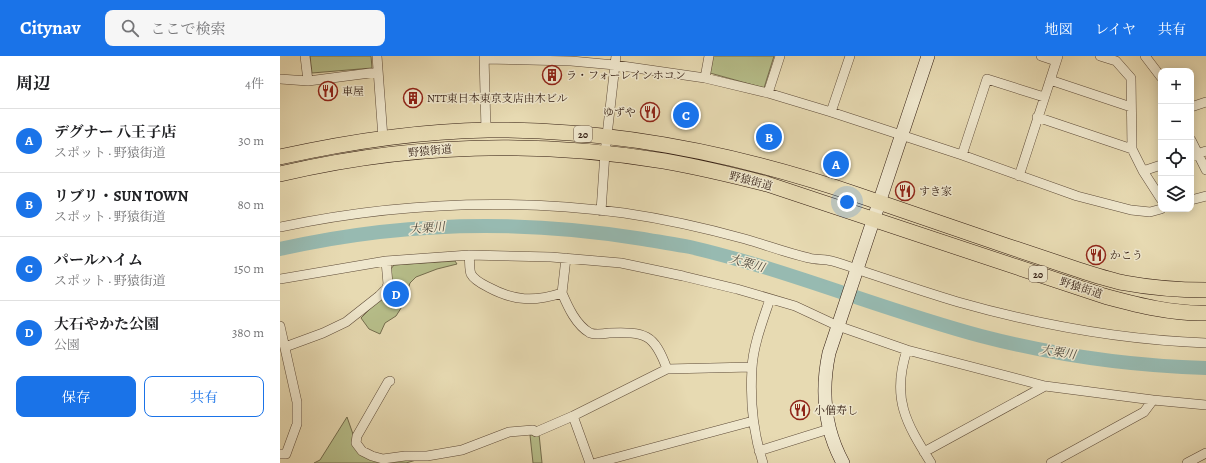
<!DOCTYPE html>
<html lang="ja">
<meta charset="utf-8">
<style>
body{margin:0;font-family:Alegreya,"Noto Serif JP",serif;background:#f6f6f6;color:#202124}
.controls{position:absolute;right:12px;top:12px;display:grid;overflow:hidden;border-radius:8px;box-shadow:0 2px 10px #0003}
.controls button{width:36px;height:36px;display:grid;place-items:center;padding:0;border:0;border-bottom:1px solid #e0e0e0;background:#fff;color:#202124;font:20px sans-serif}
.you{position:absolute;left:567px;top:146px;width:14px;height:14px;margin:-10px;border:3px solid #fff;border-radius:50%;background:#1a73e8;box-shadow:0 0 0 6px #1a73e833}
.badge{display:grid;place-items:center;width:26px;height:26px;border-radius:50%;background:#1a73e8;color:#fff;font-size:13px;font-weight:700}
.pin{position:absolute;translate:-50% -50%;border:2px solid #fff;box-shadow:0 1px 4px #0006}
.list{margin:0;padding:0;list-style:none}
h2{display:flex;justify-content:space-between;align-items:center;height:52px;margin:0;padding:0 16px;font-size:17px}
h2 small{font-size:13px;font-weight:400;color:#757577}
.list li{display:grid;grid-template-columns:26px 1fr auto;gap:12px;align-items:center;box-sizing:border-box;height:64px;padding:0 16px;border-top:1px solid #e0e0e0}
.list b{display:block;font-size:15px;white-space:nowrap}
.list p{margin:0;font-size:13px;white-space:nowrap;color:#757577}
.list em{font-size:13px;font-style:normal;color:#757577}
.actions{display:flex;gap:8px;padding:12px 16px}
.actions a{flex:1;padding:9px 0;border:1px solid #1a73e8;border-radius:8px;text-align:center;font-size:14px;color:#1a73e8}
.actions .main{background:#1a73e8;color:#fff}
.icon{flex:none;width:22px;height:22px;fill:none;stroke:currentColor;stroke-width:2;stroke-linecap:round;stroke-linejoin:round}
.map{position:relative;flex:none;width:926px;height:407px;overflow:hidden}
header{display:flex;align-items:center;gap:24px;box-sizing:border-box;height:56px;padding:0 20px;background:#1a73e8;color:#fff}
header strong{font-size:19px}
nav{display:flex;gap:22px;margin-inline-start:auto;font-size:14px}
.search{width:280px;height:36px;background:#f6f6f6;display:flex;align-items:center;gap:10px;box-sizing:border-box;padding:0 14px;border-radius:8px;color:#757577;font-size:15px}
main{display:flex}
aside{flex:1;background:#fff}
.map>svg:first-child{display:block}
.green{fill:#b7bf8b;stroke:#746d4e}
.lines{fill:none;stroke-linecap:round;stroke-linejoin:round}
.river{stroke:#97bab1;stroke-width:14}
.street-casing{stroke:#5e4b38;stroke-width:10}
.secondary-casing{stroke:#311b10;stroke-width:14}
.primary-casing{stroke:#311b10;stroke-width:16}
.street{stroke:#efe7cd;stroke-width:9}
.secondary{stroke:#efe7cd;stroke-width:13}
.primary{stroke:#e7dab2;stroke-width:15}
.labels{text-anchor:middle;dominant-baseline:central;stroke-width:3;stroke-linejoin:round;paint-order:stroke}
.shield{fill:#efe7cd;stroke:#6a5849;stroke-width:1}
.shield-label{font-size:10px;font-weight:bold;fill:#311b10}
.poi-label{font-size:11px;fill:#311b10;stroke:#efe7cd;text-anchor:start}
.street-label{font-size:11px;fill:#311b10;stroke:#efe7cd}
.water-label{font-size:12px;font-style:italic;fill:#504b40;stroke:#efe7cd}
</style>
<header>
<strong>Citynav</strong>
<div class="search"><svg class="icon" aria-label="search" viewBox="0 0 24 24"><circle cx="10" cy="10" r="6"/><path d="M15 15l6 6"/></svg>ここで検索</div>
<nav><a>地図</a><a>レイヤ</a><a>共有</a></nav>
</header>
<main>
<aside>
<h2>周辺<small>4件</small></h2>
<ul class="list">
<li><span class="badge">A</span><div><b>デグナー 八王子店</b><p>スポット · 野猿街道</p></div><em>30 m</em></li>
<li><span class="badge">B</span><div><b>リブリ・SUN TOWN</b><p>スポット · 野猿街道</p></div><em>80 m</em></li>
<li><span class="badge">C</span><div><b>パールハイム</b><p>スポット · 野猿街道</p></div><em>150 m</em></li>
<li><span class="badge">D</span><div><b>大石やかた公園</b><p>公園</p></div><em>380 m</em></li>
</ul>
<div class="actions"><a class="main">保存</a><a>共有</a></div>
</aside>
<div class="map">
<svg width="926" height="407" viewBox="0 0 926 407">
<rect width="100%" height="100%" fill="#e7dab2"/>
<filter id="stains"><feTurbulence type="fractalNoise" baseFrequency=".005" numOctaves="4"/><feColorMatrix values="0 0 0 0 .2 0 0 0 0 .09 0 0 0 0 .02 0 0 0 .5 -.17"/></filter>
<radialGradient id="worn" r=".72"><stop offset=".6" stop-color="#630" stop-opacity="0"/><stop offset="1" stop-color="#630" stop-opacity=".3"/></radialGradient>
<path class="green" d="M30,0H91L92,12L32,17Z
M433,0H494L484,32L430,17Z
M175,205L177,208L157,213L136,221L130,227L123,249L116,260L105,267L100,278L89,273L81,262L112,231L110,214L114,209Z
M67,361L74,381L92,403L143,402L126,407H34L40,404Z
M259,378L262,407H253L250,379Z"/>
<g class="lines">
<path class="river" d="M0,193C119,166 242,163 363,183C379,186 395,188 410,191C509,214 603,254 701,280C774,299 851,310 926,312"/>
<g class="street-casing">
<path id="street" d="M25,0L28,25
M97,0L103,82
M204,0L206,74
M761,0L776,5
M820,0L836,5L851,22L852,93
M865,0L881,21
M204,3L291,5L335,9L425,22L488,37L551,56L682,99L797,140L851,154L870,156L881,153
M425,22L429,0
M0,23L28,25L98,16
M770,24L851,51
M488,37L500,0
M911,51L926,46
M551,56L570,0
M757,61L852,93L863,115L881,143
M911,84L926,114
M682,99L707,23L764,41
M911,100L926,95
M863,115L881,109
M739,120L778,0
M911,144L926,140
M321,155L325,97L336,0
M0,171C113,147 230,142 344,157C385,163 425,172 465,183C486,189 507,197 529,202C536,204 545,203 552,205C564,208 576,213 588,217C618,227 648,237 678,246C759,269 842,284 926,287
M189,199C190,205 189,213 191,218C194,224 202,228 208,231C234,245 254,246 282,237L286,202
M0,223L106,205L189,199L271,201L341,207L403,220L457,233L515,250L558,270L627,294L765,330L873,344L926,349
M282,237C288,251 296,269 310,277C316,279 323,278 329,277C365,276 374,277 387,313
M0,270L17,346V368L6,398H0
M5,291L43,277L66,266L99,240L106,233L108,228L106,205
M627,294C611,342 626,367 651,407
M110,325L108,326L77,380L76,387L82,395L92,400L103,403L125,400H147L182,394L229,376L253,374L256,376L293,360L387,313L472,311
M293,360L310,407
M479,395L549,373
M644,396L765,330
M316,407L473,365
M483,407C473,377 470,344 472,312C473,290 483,264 490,243
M771,407L864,356L873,344
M907,407L926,397"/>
</g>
<g class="secondary-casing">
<path id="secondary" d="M563,407C544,372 541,335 549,297L648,0"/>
</g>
<g class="primary-casing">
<path id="primary" d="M0,101C68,86 138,75 208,74C335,73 458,98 578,139C627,156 677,173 727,190C751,198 775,206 799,214C815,219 830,224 845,227C872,232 899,234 926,234
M0,118C126,88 256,84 384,105C418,111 452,119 487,128L824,240C858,249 891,258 926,257"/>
</g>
<use href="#street" class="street"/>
<use href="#secondary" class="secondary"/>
<use href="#primary" class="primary"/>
</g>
<defs>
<g id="building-ring" transform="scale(1)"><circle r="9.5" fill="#efe7cd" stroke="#8f2418" stroke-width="1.5"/><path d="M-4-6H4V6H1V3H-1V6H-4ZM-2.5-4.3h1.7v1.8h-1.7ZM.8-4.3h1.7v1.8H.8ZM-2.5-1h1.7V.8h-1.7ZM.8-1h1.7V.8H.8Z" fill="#8f2418"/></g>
<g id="restaurant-ring" transform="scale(1)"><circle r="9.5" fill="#efe7cd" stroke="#8f2418" stroke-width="1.5"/><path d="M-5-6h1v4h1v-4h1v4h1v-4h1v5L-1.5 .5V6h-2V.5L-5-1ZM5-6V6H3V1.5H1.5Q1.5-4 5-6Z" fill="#8f2418"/></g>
</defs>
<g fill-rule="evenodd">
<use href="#building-ring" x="272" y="19"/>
<use href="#restaurant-ring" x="48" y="35"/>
<use href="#building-ring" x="133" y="42"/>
<use href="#restaurant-ring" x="370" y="56"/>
<use href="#restaurant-ring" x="625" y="135"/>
<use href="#restaurant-ring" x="816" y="199"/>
<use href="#restaurant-ring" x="520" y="354"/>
</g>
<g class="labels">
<g class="shield">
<rect x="294" y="70" width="18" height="16" rx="3"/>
<rect x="749" y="210" width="18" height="16" rx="3"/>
</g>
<g class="shield-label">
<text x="303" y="78">20</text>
<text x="758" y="218">20</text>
</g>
<g class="poi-label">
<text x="286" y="19">ラ・フォーレインホコン</text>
<text x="62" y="35">車屋</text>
<text x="147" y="42">NTT東日本東京支店由木ビル</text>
<text x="356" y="56" text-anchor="end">ゆずや</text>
<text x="639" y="135">すき家</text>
<text x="830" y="199">かこう</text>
<text x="534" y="354">小僧寿し</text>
</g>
<g class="street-label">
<text transform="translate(150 95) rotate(-5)">野猿街道</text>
<text transform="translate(471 125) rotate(15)">野猿街道</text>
<text transform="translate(801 232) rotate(18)">野猿街道</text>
</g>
<g class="water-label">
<text transform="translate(147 172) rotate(-5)">大栗川</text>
<text transform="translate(467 207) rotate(16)">大栗川</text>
<text transform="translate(778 296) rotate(9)">大栗川</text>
</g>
</g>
<rect width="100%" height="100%" filter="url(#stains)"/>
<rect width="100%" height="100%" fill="url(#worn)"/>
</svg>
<div class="controls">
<button>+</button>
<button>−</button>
<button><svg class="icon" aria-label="locate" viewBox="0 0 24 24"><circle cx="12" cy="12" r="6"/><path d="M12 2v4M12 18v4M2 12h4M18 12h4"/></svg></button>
<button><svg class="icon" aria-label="layers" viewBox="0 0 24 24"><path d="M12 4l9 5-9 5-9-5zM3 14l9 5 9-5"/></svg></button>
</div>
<div class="you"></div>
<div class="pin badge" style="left:556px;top:108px">A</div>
<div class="pin badge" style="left:489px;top:81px">B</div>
<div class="pin badge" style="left:406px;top:59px">C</div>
<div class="pin badge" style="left:116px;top:238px">D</div>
</div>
</main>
